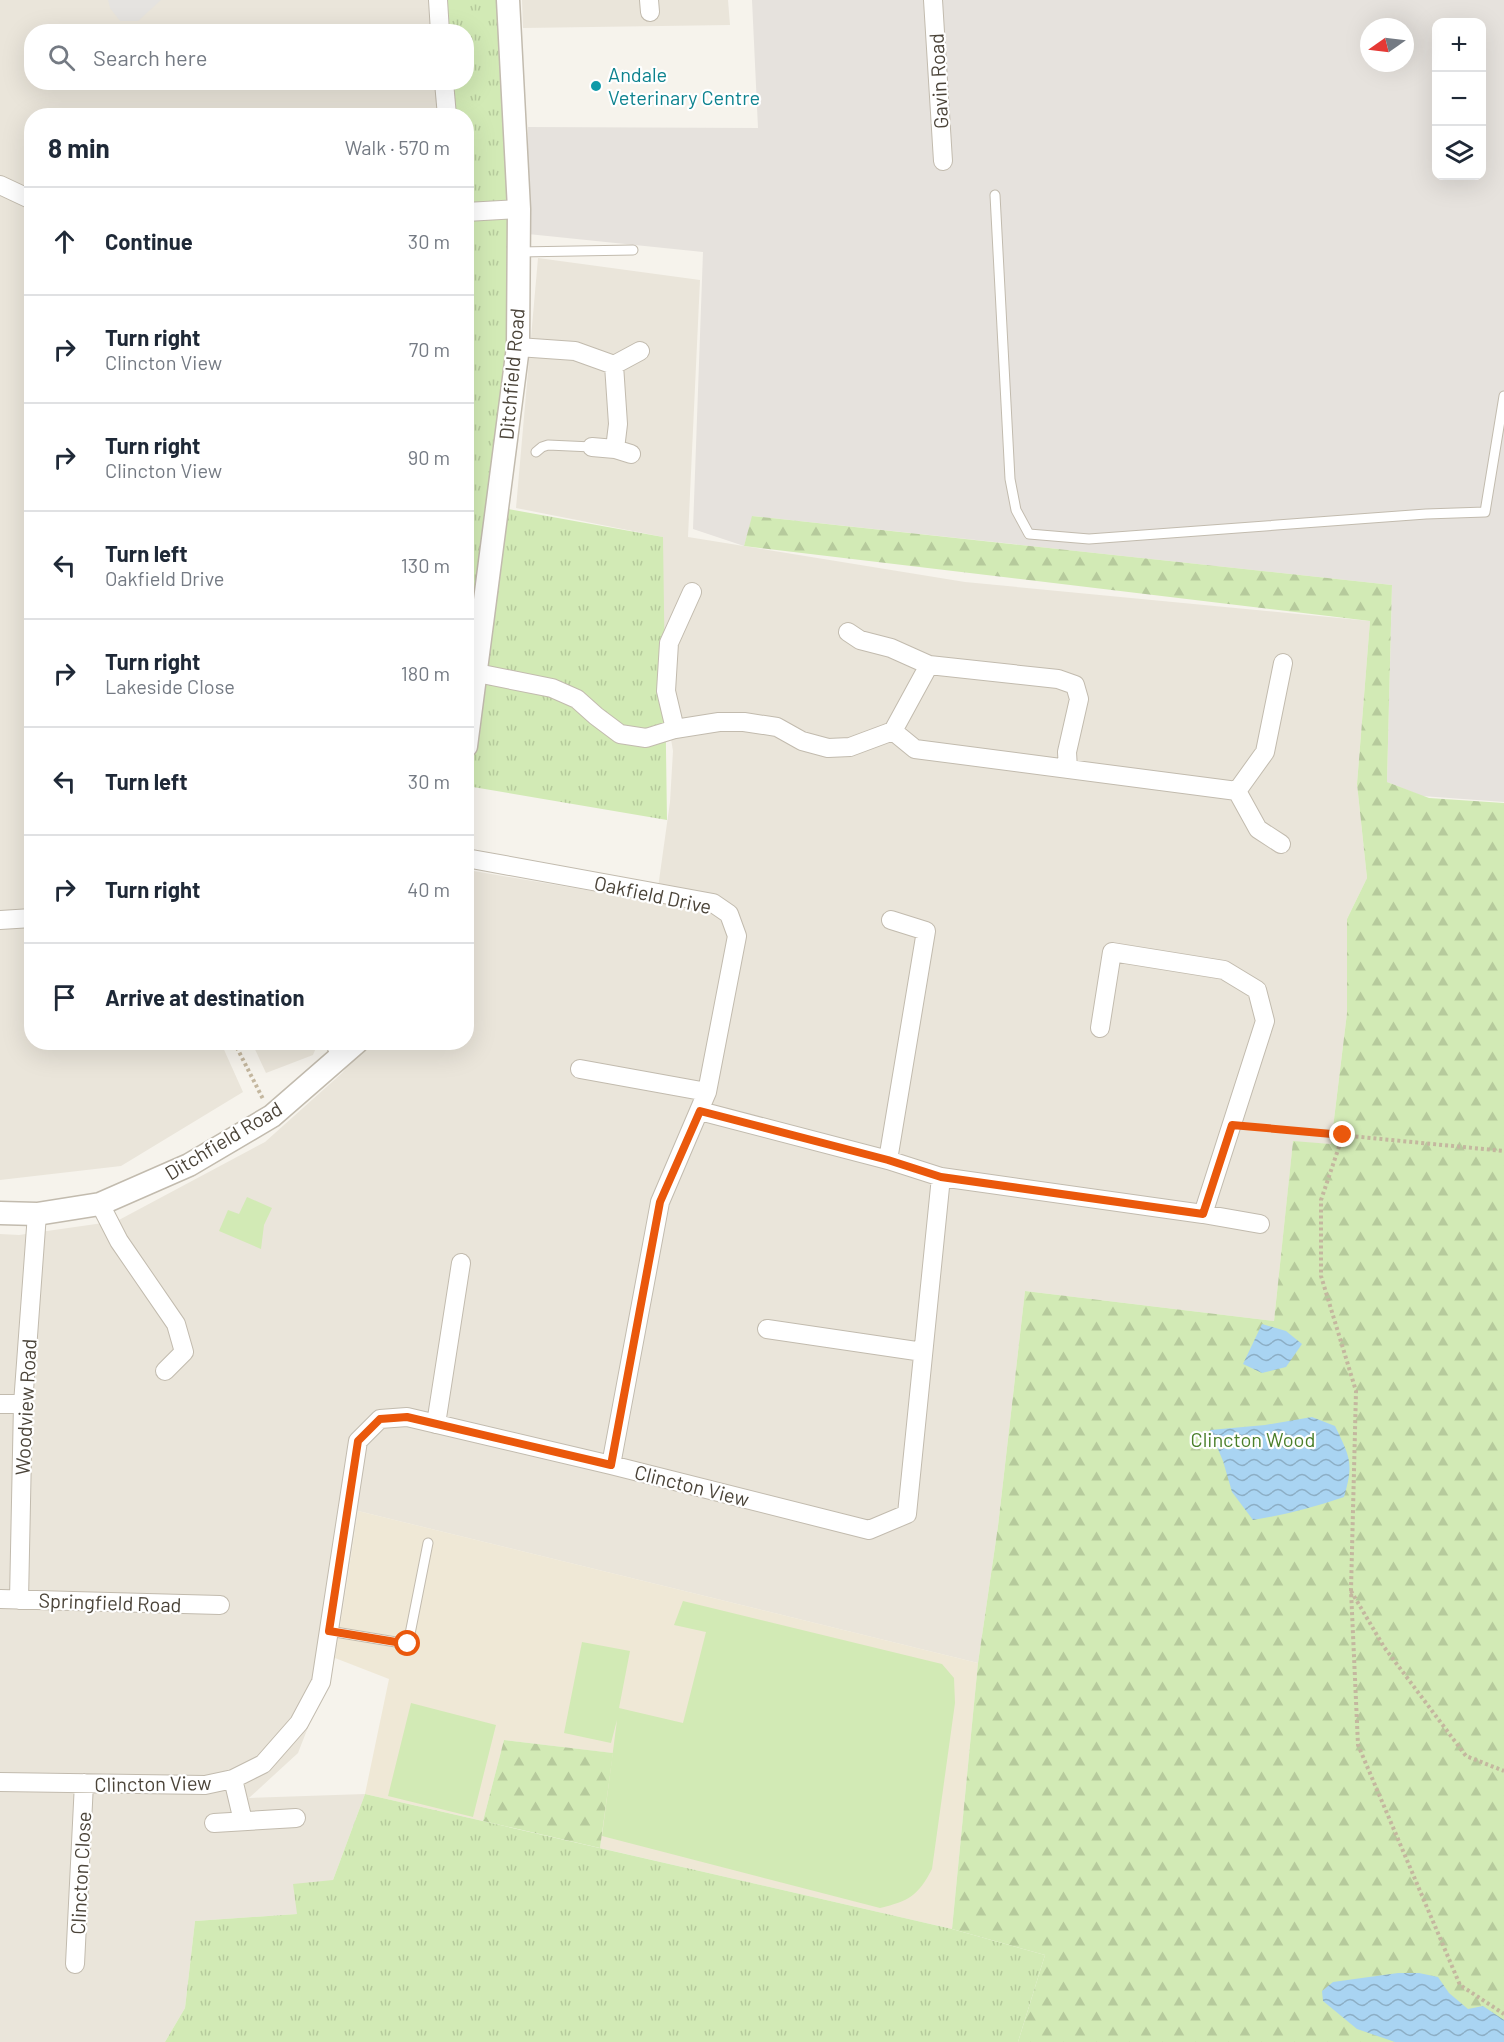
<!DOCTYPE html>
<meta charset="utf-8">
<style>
body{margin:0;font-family:Barlow,sans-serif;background:#f2f2f3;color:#1f2937}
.controls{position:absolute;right:18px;top:18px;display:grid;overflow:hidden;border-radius:12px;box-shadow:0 6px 24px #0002}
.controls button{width:54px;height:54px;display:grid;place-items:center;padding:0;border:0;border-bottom:2px solid #e0e1e3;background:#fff;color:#1f2937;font:30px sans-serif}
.compass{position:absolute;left:1360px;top:18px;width:54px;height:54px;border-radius:50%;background:#fff;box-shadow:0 6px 24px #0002;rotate:256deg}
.stop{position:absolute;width:18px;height:18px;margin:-14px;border:4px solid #ea580c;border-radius:50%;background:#fff}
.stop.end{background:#ea580c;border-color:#fff;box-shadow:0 2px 6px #0008}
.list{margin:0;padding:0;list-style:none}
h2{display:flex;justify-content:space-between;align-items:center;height:78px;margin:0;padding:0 24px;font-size:26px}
h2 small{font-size:20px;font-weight:400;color:#747a83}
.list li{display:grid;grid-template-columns:39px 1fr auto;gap:18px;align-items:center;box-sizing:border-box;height:108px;padding:0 24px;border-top:2px solid #e0e1e3}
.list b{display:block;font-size:22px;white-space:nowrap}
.list p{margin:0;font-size:20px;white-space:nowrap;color:#747a83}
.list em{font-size:20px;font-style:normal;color:#747a83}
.icon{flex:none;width:33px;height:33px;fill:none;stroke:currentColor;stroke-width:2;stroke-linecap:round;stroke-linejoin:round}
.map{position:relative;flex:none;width:1504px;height:2042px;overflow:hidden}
.search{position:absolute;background:#fff;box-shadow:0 6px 24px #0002;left:24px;top:24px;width:450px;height:66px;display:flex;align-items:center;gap:15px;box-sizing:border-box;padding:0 21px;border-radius:24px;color:#747a83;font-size:22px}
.panel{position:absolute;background:#fff;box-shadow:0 6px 24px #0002;left:24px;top:108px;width:450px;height:942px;border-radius:24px}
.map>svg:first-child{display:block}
.residential{fill:#eae5da}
.industrial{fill:#e6e2dd;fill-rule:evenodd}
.education{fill:#efe8d6}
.grass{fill:url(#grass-tufts)}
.forest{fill:url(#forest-firs)}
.green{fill:#d2eab5}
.parking{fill:#e5e3e0}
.water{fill:url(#water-waves)}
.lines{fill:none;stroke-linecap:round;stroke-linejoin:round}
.service-casing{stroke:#c2bbae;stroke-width:11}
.minor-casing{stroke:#c2bbae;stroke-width:20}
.tertiary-casing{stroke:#c2bbae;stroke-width:25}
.path{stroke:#c4b79f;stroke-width:4;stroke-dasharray:3 3;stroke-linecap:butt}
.service{stroke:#fff;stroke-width:9}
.minor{stroke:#fff;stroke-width:18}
.tertiary{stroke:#fff;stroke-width:22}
.route{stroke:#ea580c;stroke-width:8}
.culture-dot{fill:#0f9aa8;stroke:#fff;stroke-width:2}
.labels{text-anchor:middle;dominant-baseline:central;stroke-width:4.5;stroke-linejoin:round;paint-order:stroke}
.culture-label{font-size:20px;fill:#0d838f;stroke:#fff;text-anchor:start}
.street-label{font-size:20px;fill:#4b4439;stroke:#fff}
.park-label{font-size:20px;fill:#4a7f2a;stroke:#fff}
</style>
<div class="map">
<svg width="1504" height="2042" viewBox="0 0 1504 2042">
<defs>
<pattern id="grass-tufts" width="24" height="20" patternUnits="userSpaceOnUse" patternTransform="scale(1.5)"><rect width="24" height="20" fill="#d2eab5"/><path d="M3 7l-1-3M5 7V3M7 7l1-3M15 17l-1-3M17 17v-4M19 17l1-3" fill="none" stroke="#b6ca9c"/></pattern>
<pattern id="forest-firs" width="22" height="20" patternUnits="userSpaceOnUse" patternTransform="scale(1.5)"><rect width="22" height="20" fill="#d2eab5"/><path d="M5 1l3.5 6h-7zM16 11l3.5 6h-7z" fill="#b6ca9c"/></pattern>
<pattern id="water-waves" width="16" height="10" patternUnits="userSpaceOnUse" patternTransform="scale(1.5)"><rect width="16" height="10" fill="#a9d4f2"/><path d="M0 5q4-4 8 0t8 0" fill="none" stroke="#8caec5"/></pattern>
</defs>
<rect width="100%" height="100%" fill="#f6f3ec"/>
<path class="residential" d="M0,0H429L431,31L32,32V82L435,83L438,115L32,116V1042L221,1043L243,1092L121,1166L0,1180Z
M522,0H728L730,25L523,28Z
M538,258L700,280L688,537L965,582L1370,621L1357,784L1367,878L1347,919V1013L1331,1144L1293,1142L1274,1321L1025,1291L998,1526L978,1663L358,1511L335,1658L298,1753L249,1798L365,1794L333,1880L297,1914L195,1921L185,2008L165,2042H0V1234L19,1235L117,1221L265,1142L342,1073L368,1043L466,1042L468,870L656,902L670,802L673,751L658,662L663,537L516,508Z
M252,1043H318L313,1055L266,1073Z"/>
<path class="industrial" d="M752,0H1504V802L1422,796L1387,782L1392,585L753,516L744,546L693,529L703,252L528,234V127L758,128ZM1436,22H1482V176H1436ZM1369,27H1405V63H1369Z"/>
<path class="education" d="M358,1511L978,1663L952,1929L600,1848L612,1753L504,1740L483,1821L365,1794L389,1679L335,1658Z"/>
<path class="grass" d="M435,0H504L519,209L497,507L663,537L667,820L467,786V742L481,630L466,623V116L445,115L442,83L466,82V32L438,31Z
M365,1794L952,1929L1045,1955L1018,2042H165L185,2008L195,1921L297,1914L293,1884L333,1880Z"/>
<path class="forest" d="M752,516L1392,585L1387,782L1429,798L1504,803V2042H1018L1045,1955L952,1929L978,1663L998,1526L1025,1291L1274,1321L1293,1141L1331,1144L1347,1013V919L1367,878L1357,784L1370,621L744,546Z
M504,1740L613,1753L600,1848L483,1821Z"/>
<path class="green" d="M247,1197L272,1208L264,1225L261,1249L219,1231L228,1210L239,1214Z
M683,1601L942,1664L954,1678L955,1703L932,1869C918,1896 909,1901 880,1908L602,1836L617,1720L611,1743L564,1733L582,1642L630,1651L619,1708L683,1723L706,1632L674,1625Z
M411,1703L496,1725L473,1817L388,1796Z"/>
<path class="parking" d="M108,0H161L138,21H120L110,8Z"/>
<path class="water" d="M1262,1324L1286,1331L1302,1344L1286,1367L1262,1373L1243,1364Z
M1312,1417L1335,1426C1350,1457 1354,1463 1344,1497C1314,1507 1285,1515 1253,1520L1232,1492L1223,1461L1210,1430L1265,1425Z
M1398,1973H1419L1438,1977L1449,1993L1468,2009L1483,2006L1504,2020V2042H1395L1357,2029L1323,2001L1322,1991L1333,1982Z"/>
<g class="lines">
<g class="service-casing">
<path id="service" d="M995,195L1010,479L1016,510L1029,534L1089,539L1426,514L1485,512L1504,396
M519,252L633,250
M536,452L542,447L548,445L592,447
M329,1042L338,1059
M329,1631L408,1644L428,1543"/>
</g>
<g class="minor-casing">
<path id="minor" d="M438,0L440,32
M649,0L650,12
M933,0L943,161
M444,82L447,116
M0,185L32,200
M466,212L519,209
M518,347L575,351L614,365
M592,447L615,449L631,454
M615,449L618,424L614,365L640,351
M848,632L860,640L891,648L929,665
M477,673L552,688L577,699L596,716L620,734L646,738L675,729L719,722H744L777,727L802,741L828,748L850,747L893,731L929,665L1058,679L1075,685L1079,699L1067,752L1068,769
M675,729L666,691L669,643L692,592
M893,731L915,749L1237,791
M1237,791L1265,752L1283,663
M1237,791L1258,829L1281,844
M466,858L713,903L729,914L737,936L707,1092L660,1202L611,1465
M0,920L32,918
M1100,1028L1112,952L1224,970L1257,990L1265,1021L1203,1214
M580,1069L707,1092
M700,1111L888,1160L941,1177L1203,1214L1260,1224
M888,1160L926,931L891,920
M100,1204L119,1241L176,1324L184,1352L165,1371
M767,1329L923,1352
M0,1404H23
M436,1424L461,1263
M0,1599L220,1605
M19,1600L23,1404L37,1214
M233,1779L243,1821
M0,1782L205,1785L233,1779L263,1764L299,1723L321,1682L358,1441L380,1419L407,1417L611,1465L869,1530L907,1514L941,1177
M214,1823L296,1818
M75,1964L84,1783"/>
</g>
<g class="tertiary-casing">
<path id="tertiary" d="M466,746L518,347L519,209L508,0
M0,1213L37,1214L100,1204L189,1165L272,1116L357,1042"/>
</g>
<path class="path" d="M234,1042L263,1099
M1248,1126L1504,1151
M1343,1135L1321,1200V1276L1356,1391L1351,1590L1358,1745L1460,1985L1504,2014
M1351,1591L1384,1647L1466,1756L1504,1771"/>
<use href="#service" class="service"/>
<use href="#minor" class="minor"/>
<use href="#tertiary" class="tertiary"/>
</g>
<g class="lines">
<path class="route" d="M408,1644L329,1631L358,1441L380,1419L407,1417L611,1465L660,1202L700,1111L888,1160L941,1177L1203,1214L1232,1125L1343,1135"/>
</g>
<circle class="culture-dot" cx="596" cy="86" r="6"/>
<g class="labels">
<g class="culture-label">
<text x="608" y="74">Andale<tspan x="608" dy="23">Veterinary Centre</tspan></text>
</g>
<g class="street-label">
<text transform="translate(938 81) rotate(-93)">Gavin Road</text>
<text transform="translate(511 374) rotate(-85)">Ditchfield Road</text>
<text transform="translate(653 894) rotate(12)">Oakfield Drive</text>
<text transform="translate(223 1140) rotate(-31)">Ditchfield Road</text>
<text transform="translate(25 1407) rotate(-87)">Woodview Road</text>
<text transform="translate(692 1485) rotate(14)">Clincton View</text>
<text transform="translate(110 1602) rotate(2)">Springfield Road</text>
<text transform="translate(153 1783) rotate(-1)">Clincton View</text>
<text transform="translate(80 1873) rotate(-87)">Clincton Close</text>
</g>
<g class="park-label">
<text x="1253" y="1439">Clincton Wood</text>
</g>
</g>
</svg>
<div class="controls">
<button>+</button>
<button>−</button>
<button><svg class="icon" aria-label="layers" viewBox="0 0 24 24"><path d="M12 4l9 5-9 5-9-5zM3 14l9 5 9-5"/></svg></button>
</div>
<svg class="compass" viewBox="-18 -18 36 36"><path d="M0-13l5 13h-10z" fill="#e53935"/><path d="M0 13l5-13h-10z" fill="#747a83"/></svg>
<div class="stop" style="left:408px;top:1644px"></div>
<div class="stop end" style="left:1343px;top:1135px"></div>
<div class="search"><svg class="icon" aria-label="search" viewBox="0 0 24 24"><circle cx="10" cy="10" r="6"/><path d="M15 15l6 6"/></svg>Search here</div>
<section class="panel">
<h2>8 min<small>Walk · 570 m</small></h2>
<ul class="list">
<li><svg class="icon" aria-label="ahead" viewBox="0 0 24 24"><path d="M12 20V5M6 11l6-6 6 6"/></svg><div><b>Continue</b></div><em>30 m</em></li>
<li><svg class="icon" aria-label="right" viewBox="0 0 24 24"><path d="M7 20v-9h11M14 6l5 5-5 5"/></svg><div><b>Turn right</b><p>Clincton View</p></div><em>70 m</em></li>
<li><svg class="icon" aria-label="right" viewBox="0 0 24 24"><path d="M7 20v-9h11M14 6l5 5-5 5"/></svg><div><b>Turn right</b><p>Clincton View</p></div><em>90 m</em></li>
<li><svg class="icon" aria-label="left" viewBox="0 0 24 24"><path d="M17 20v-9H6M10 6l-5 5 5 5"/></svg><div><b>Turn left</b><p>Oakfield Drive</p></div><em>130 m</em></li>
<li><svg class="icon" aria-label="right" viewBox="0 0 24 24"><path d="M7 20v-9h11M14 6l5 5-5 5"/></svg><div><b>Turn right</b><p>Lakeside Close</p></div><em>180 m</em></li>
<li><svg class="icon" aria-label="left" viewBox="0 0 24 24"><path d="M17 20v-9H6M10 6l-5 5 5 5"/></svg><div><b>Turn left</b></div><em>30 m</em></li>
<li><svg class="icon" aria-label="right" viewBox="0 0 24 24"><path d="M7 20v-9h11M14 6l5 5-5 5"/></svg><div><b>Turn right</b></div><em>40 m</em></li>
<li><svg class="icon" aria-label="arrive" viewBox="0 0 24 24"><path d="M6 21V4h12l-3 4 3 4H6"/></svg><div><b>Arrive at destination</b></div></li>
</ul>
</section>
</div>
